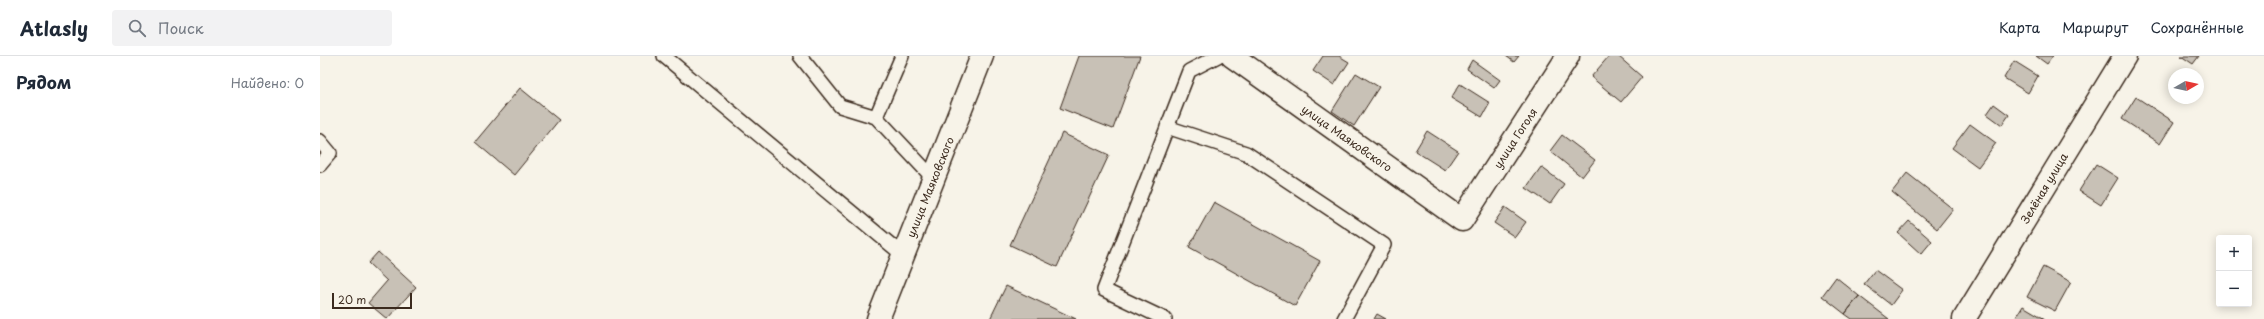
<!DOCTYPE html>
<html lang="ru">
<meta charset="utf-8">
<style>
body{margin:0;font-family:"Playpen Sans",sans-serif;background:#f2f2f3;color:#1f2937}
.controls{position:absolute;right:12px;bottom:12px;display:grid;overflow:hidden;border-radius:4px;box-shadow:0 2px 10px #0003}
.controls button{width:36px;height:36px;display:grid;place-items:center;padding:0;border:0;border-bottom:1px solid #e0e1e3;background:#fff;color:#1f2937;font:20px sans-serif}
.compass{position:absolute;left:1848px;top:12px;width:36px;height:36px;border-radius:50%;background:#fff;box-shadow:0 2px 10px #0003;rotate:81deg}
.scale{position:absolute;left:12px;bottom:10px;width:80px;box-sizing:border-box;padding-left:4px;border:2px solid #3b2a1e;border-top:0;font-size:11px;line-height:14px;white-space:nowrap;color:#3b2a1e;-webkit-text-stroke:3px #f7f3e8;paint-order:stroke}
.list{margin:0;padding:0;list-style:none}
h2{display:flex;justify-content:space-between;align-items:center;height:52px;margin:0;padding:0 16px;font-size:17px}
h2 small{font-size:13px;font-weight:400;color:#747a83}
.icon{flex:none;width:22px;height:22px;fill:none;stroke:currentColor;stroke-width:2;stroke-linecap:round;stroke-linejoin:round}
.map{position:relative;flex:none;width:1944px;height:263px;overflow:hidden}
header{display:flex;align-items:center;gap:24px;box-sizing:border-box;height:56px;padding:0 20px;background:#fff;border-bottom:1px solid #e0e1e3}
header strong{font-size:19px}
nav{display:flex;gap:22px;margin-inline-start:auto;font-size:14px}
.search{width:280px;height:36px;background:#f2f2f3;display:flex;align-items:center;gap:10px;box-sizing:border-box;padding:0 14px;border-radius:4px;color:#747a83;font-size:15px}
main{display:flex}
aside{flex:1;background:#fff}
.map>svg:first-child{display:block}
.building{fill:#c8c1b6;stroke:#3b2a1e}
.lines{fill:none;stroke-linecap:round;stroke-linejoin:round}
.service-casing{stroke:#3b2a1e;stroke-width:16}
.minor-casing{stroke:#3b2a1e;stroke-width:25}
.secondary-casing{stroke:#3b2a1e;stroke-width:25}
.service{stroke:#f7f3e8;stroke-width:13}
.minor{stroke:#f7f3e8;stroke-width:22}
.secondary{stroke:#f7f3e8;stroke-width:22}
.labels{text-anchor:middle;dominant-baseline:central;stroke-width:3;stroke-linejoin:round;paint-order:stroke}
.street-label{font-size:11px;fill:#3b2a1e;stroke:#f7f3e8}
</style>
<header>
<strong>Atlasly</strong>
<div class="search"><svg class="icon" aria-label="search" viewBox="0 0 24 24"><circle cx="10" cy="10" r="6"/><path d="M15 15l6 6"/></svg>Поиск</div>
<nav><a>Карта</a><a>Маршрут</a><a>Сохранённые</a></nav>
</header>
<main>
<aside>
<h2>Рядом<small>Найдено: 0</small></h2>
<ul class="list">
</ul>
</aside>
<div class="map">
<svg width="1944" height="263" viewBox="0 0 1944 263">
<rect width="100%" height="100%" fill="#f7f3e8"/>
<filter id="ink" filterUnits="userSpaceOnUse"><feTurbulence type="fractalNoise" baseFrequency=".025" numOctaves="2"/><feDisplacementMap in="SourceGraphic" scale="8" xChannelSelector="R" yChannelSelector="G"/><feConvolveMatrix kernelMatrix="1 2 1 2 8 2 1 2 1" color-interpolation-filters="sRGB"/></filter>
<g filter="url(#ink)">
<path class="building" d="M759,0H820L793,73L740,52Z
M1003,0H1019L1029,6L1014,29L993,15Z
M1186,0H1199L1194,6Z
M1289,0H1298L1322,21L1301,46L1271,21Z
M1716,0H1733L1727,8Z
M1861,0H1879L1873,8Z
M1152,4L1180,24L1174,32L1147,13Z
M1694,5L1718,20L1708,37L1684,22Z
M1036,17L1059,31L1034,70L1012,55Z
M1140,28L1170,47L1162,61L1131,42Z
M200,32L239,64L194,119L155,86Z
M1816,41L1854,66L1840,88L1802,63Z
M1674,48L1689,59L1682,69L1667,58Z
M1650,68L1676,87L1658,111L1632,92Z
M1107,75L1138,95L1125,114L1095,95Z
M742,77L789,99L737,211L690,189Z
M1242,79L1275,104L1262,121L1230,95Z
M1776,108L1798,122L1781,149L1759,135Z
M1221,111L1244,128L1230,148L1206,132Z
M1587,117L1633,153L1617,173L1572,136Z
M894,146L1000,205L975,250L869,191Z
M1185,151L1206,166L1195,181L1174,167Z
M1589,165L1612,185L1601,198L1578,177Z
M58,196L96,231L67,263L48,247L67,225L48,207Z
M1723,211L1751,226L1735,255L1707,241Z
M1555,214L1582,234L1571,249L1544,228Z
M1516,221L1539,240L1525,258L1502,240Z
M686,230L756,263H670Z
M1539,240L1569,263H1532L1525,258Z
M1703,250L1725,263H1695Z
M1057,258L1066,263H1054Z"/>
<g class="lines">
<g class="service-casing">
<path id="service" d="M344,0L583,199
M480,0L520,50L556,61
M582,0L556,61L614,123
M847,71L926,97L1064,189L1024,263
M0,85L10,97L0,109
M845,263L784,234L869,15L898,0"/>
</g>
<g class="minor-casing">
<path id="minor" d="M912,0L1142,164L1248,0
M1644,263L1805,0"/>
</g>
<g class="secondary-casing">
<path id="secondary" d="M558,263L662,0"/>
</g>
<use href="#service" class="service"/>
<use href="#minor" class="minor"/>
<use href="#secondary" class="secondary"/>
</g>
</g>
<g class="labels">
<g class="street-label">
<text transform="translate(1027 82) rotate(35)">улица Маяковского</text>
<text transform="translate(1195 82) rotate(-57)">улица Гоголя</text>
<text transform="translate(610 131) rotate(-68)">улица Маяковского</text>
<text transform="translate(1724 132) rotate(-59)">Зелёная улица</text>
</g>
</g>
</svg>
<div class="controls">
<button>+</button>
<button>−</button>
</div>
<svg class="compass" viewBox="-18 -18 36 36"><path d="M0-13l5 13h-10z" fill="#e53935"/><path d="M0 13l5-13h-10z" fill="#747a83"/></svg>
<div class="scale">20 m</div>
</div>
</main>
